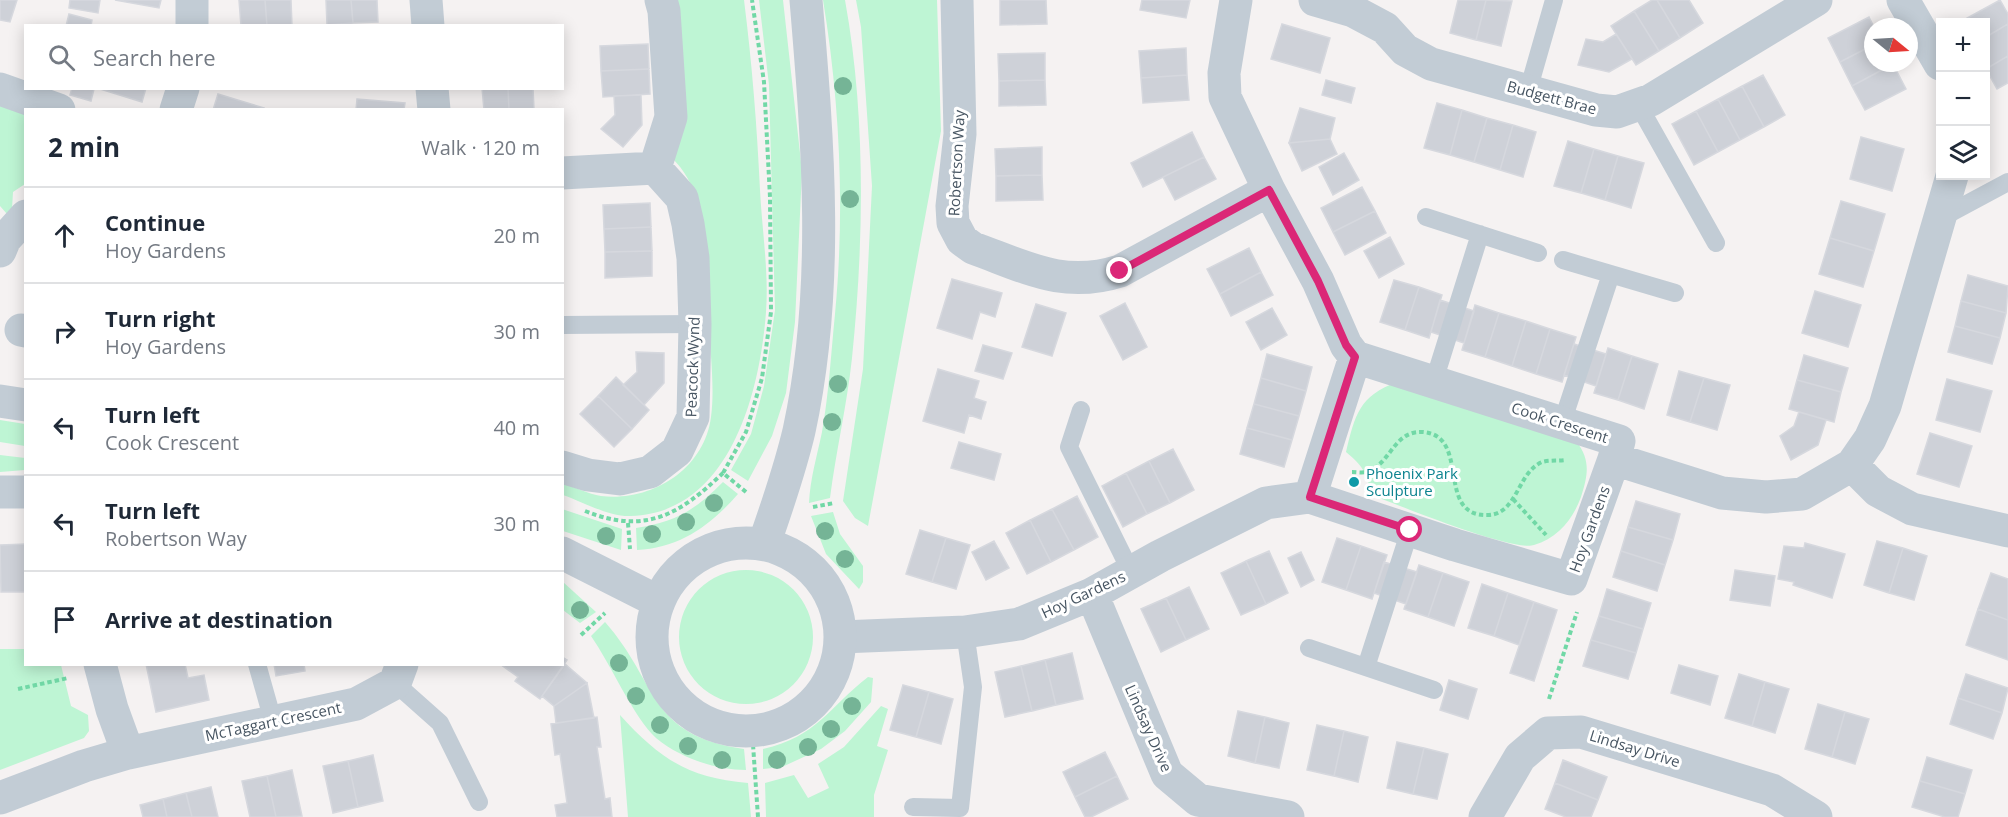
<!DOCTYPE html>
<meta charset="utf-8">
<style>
body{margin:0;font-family:"Open Sans",sans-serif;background:#f6f6f7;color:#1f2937}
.controls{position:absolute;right:18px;top:18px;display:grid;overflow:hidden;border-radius:0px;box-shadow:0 3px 15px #0003}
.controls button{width:54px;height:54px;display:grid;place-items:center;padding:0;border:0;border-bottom:2px solid #e0e1e3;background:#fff;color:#1f2937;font:30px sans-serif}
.compass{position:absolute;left:1864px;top:18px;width:54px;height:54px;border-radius:50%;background:#fff;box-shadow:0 3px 15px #0003;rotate:108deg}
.stop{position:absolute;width:18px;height:18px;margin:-14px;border:4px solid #db2777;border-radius:50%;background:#fff}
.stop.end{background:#db2777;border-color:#fff;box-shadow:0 2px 6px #0008}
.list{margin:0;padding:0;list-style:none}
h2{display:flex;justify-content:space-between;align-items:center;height:78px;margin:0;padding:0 24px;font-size:26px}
h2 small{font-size:20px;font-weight:400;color:#747a83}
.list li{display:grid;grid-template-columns:39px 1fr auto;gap:18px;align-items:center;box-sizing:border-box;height:96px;padding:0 24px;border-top:2px solid #e0e1e3}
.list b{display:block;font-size:22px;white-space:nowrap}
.list p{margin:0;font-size:20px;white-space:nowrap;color:#747a83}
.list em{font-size:20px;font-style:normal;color:#747a83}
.icon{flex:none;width:33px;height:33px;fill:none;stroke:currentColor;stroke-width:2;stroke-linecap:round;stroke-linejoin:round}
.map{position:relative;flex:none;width:2008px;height:817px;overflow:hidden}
.search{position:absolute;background:#fff;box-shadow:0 3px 15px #0003;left:24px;top:24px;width:540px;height:66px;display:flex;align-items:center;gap:15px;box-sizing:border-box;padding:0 21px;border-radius:0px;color:#747a83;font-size:22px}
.panel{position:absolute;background:#fff;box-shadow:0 3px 15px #0003;left:24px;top:108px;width:540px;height:558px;border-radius:0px}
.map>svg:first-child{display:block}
.green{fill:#bef5d4}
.building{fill:#ced1d8;stroke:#d6d8de;stroke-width:1.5}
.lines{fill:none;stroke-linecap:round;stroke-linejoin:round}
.path{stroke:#71d8a6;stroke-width:4;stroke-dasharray:4.5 3;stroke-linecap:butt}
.service{stroke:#c2ccd5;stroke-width:18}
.minor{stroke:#c2ccd5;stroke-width:33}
.tertiary{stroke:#c2ccd5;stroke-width:33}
.tree{fill:#75b496}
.route{stroke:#db2777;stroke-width:8}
.culture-dot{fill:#0f9aa8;stroke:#fff;stroke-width:2}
.labels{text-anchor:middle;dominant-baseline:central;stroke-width:6;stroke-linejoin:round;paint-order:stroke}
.street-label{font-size:15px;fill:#475562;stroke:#fff}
.culture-label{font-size:15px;fill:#0d838f;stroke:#fff;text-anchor:start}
</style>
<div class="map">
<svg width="2008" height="817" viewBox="0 0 2008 817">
<rect width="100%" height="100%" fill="#f5f2f2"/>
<path class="green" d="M670,0H744C752,63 757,126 760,190C762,230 769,273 766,312C760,392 730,513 631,516C609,517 583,502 563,495L562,483C575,487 588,494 601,496C651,502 704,470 711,417C715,387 710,352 709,322C708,269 712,197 672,158Z
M759,0H783L802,171L795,322L786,393L772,436L748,481L731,470L751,434L764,386L775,310L769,85Z
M823,0H845C866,116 864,241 852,358C847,405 836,451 830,498L809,503C810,479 817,456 822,432C829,393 831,353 835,314C845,210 840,103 823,0Z
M856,0H937L941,131L868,526L855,518L843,501L863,369L872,186L861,27Z
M0,99L26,110L25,184L13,192L12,209L7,214L0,206Z
M1397,382L1576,441C1591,460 1588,475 1581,497C1573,519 1558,538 1534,545C1512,552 1399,505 1371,495C1368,474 1362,465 1346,452C1355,415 1359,396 1397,382Z
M0,420L25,424V446L0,442Z
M0,455L25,458V470L0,472Z
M723,482L738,494C711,525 680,548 637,550L636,528C676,522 695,510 723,482Z
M562,509L622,529L621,550L563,531Z
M833,512L840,534L863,566V582L859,589L826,554L811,516Z
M679 637a67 67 0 1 1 134 0a67 67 0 1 1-134 0Z
M563,582L596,612L580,623L563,610Z
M605,622C659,683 647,735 744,749L746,770C716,770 680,758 656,738C634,718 610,663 591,636Z
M0,649H25L26,664L61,665L71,706L88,715L89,731L84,738L0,770Z
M868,677L873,678L871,702L845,731L821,749L782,767L763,769V749C818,736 828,708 868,677Z
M881,706L888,709L877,746L888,750L874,795V817H766L765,783L794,775L808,798L829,788L818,764L844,747Z
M620,715C659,758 688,778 748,783L751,817H628Z"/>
<path class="building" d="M0,0H17L10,22L0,20Z
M70,0H100L98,13L69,8Z
M115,0H161L159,8Z
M239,0H265L267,26H241Z
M265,0H291L292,26H267Z
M326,0H351L353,23L327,25Z
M351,0H377L378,22L353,23Z
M1000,0H1046L1047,24L1000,25Z
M1142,0H1190L1186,18L1140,10Z
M1458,0H1486L1476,40L1450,33Z
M1486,0L1512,1L1501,46L1476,40Z
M1652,0H1657L1680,38L1659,51L1634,11Z
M1657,0H1689L1703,23L1680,38Z
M2000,0L2008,14V24L1986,37V22H1960Z
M1634,11L1659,51L1636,65L1611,26Z
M69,14L92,20L91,26H66Z
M1869,17L1874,27L1873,45L1840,62L1828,38Z
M1282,24L1330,38L1320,73L1271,59Z
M2008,24V56L1986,69V37Z
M1616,34L1632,59L1609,72L1578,65L1586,39L1603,42Z
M648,44L649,69L601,71L600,46Z
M1873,45V63L1893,64L1852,86L1840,62Z
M1186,48L1187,75L1141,78L1139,51Z
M1045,53V80L999,81L998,54Z
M2008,56V83L1997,89L1986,69Z
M1893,64L1906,89L1865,110L1852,86Z
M649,69L650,94L603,97L601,71Z
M1187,75L1189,100L1143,103L1141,78Z
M1763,75L1785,115L1764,127L1742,86Z
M1045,80L1046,105L999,106V81Z
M1326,80L1355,88L1351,103L1322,95Z
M1742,86L1764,127L1740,140L1718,99Z
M72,88L94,89L91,101L70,95Z
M97,88H146L142,102Z
M482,88H508L509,110H484Z
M508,88H533L534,110H509Z
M218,94L264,108L263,110H213Z
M641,95L642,125L623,147L601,129L615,115L614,96Z
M357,99L405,103L404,110H356Z
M1718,99L1740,140L1718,152L1696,111Z
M1437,103L1462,110L1450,155L1424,148Z
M1300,108L1335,118L1330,139L1289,143Z
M1462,110L1487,118L1474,162L1450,155Z
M1696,111L1718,152L1694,165L1672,124Z
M1487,118L1513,125L1500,170L1474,162Z
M1513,125L1536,132L1523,177L1500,170Z
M1192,132L1204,157L1143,187L1131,163Z
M1861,137L1904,149L1892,191L1850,179Z
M1330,139L1337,154L1302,171L1289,143Z
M1568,141L1594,149L1581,193L1554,186Z
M1042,147V175L996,176L995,149Z
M1594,149L1618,156L1605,200L1581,193Z
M1344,153L1359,180L1333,195L1319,167Z
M1618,156L1644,163L1631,208L1605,200Z
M1204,157L1216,179L1175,200L1163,177Z
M1042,175L1043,200L996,201V176Z
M1362,187L1375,211L1333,232L1321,208Z
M1841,201L1885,214L1874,251L1830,238Z
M650,203L651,227L604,229L603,205Z
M1375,211L1386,233L1345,255L1333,232Z
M651,227L652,251L605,252L604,229Z
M1390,237L1404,264L1379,278L1364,251Z
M1830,238L1874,251L1863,287L1819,274Z
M1249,248L1261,272L1220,294L1207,269Z
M652,251V276L605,278V252Z
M1261,272L1273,295L1231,316L1220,294Z
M1968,275L2008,286L2006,313L1961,301Z
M952,279L1002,293L995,317L980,312L972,339L937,328Z
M1394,280L1419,287L1405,330L1380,322Z
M1419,287L1442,295L1429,338L1405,330Z
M1815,291L1861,305L1848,347L1802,333Z
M1440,300L1474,311L1464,343L1431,332Z
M1961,301L2006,313L2000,338L1955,326Z
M1125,303L1147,347L1123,360L1100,316Z
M1036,304L1066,313L1052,356L1022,347Z
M1475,305L1499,313L1485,357L1462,350Z
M1272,308L1287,335L1261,350L1246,322Z
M1499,313L1526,321L1512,366L1485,357Z
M1526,321L1550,329L1536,374L1512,366Z
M1955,326L2000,338L1992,364L1948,352Z
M1550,329L1576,337L1562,382L1536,374Z
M1574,344L1606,354L1596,386L1564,375Z
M983,345L1012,353L1003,379L975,371Z
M1608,348L1632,356L1618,400L1594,393Z
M636,352L664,353V383L644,405L623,385L637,372Z
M1267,354L1312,367L1306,391L1261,378Z
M1804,355L1848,368L1841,392L1797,380Z
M1632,356L1658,364L1644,409L1618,400Z
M938,369L979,381L974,398L986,402L981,419L969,415L964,433L923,421Z
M1679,371L1704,378L1690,422L1667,415Z
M616,377L649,410L632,429L598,396Z
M1261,378L1306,391L1299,416L1254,404Z
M1704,378L1730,385L1717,430L1690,422Z
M1947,379L1992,391L1980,432L1936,420Z
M1797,380L1841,392L1834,422L1789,409Z
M598,396L632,429L614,447L580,414Z
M1254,404L1299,416L1292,440L1247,428Z
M1799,412L1826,420L1818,445L1791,460L1780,436L1794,426Z
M1247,428L1292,440L1284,467L1240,454Z
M1930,433L1972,446L1959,487L1917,474Z
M959,442L1001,454L994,480L951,468Z
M1173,449L1194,490L1170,503L1149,461Z
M1149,461L1170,503L1147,514L1126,473Z
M1126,473L1147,514L1123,527L1102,486Z
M1077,496L1098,537L1074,550L1052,509Z
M1636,501L1680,514L1673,540L1628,527Z
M1052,509L1074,550L1051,562L1030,520Z
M1030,520L1051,562L1027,574L1006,533Z
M1628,527L1673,540L1665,565L1621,551Z
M920,530L946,538L932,582L906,574Z
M946,538L970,545L956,589L932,582Z
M1337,538L1361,546L1346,590L1322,582Z
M994,541L1009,568L986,580L972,552Z
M1877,541L1903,548L1889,593L1864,585Z
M1805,543L1845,554L1832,598L1793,585L1794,582L1778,579L1784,546L1804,548Z
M26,544V592H1L0,545Z
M1361,546L1387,555L1372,599L1346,590Z
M1903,548L1927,556L1914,600L1889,593Z
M1269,551L1288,593L1266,604L1246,561Z
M1621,551L1665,565L1657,591L1613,577Z
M1301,552L1314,580L1301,587L1288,558Z
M1246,561L1266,604L1241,615L1221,573Z
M1384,562L1417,572L1406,604L1374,593Z
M1419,565L1443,573L1428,617L1404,609Z
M1735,570L1775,576L1770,606L1730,600Z
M1443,573L1469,582L1454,626L1428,617Z
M1991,573L2008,579V620L1978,609Z
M1482,584L1508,593L1494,636L1468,628Z
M1189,587L1209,629L1186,640L1166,598Z
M1607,589L1651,603L1643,629L1599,616Z
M1508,593L1534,602L1519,645L1494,636Z
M1166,598L1186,640L1161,652L1141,609Z
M1534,602L1557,610L1534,681L1510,673Z
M1978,609L2008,620V660L1966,645Z
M1599,616L1643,629L1636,653L1591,640Z
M1591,640L1636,653L1628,679L1583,666Z
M1072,653L1083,699L1056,705L1045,660Z
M562,657L567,660L540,699L515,681L518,677L500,664H562Z
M1045,660L1056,705L1032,711L1021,666Z
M146,664H185L188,678L204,675L209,700L156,712Z
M274,664H304L305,671L276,676Z
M565,664L587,683L554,706L542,696Z
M1679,665L1718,676L1710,705L1671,693Z
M1021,666L1032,711L1005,717L995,672Z
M1739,674L1765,682L1752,726L1725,718Z
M1966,674L2008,688L2002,713L1958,698Z
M1449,680L1477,689L1468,719L1440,710Z
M1765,682L1789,689L1775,733L1752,726Z
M587,683L594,718L556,723L554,706Z
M903,685L929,692L916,737L890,730Z
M929,692L953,699L941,744L916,737Z
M1958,698L2002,713L1993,739L1950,724Z
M1818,704L1845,712L1832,757L1805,749Z
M1238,711L1265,717L1255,763L1228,756Z
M1845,712L1869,719L1855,764L1832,757Z
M597,717L601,747H597L605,799L610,798L612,817H557L555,805L567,803L560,754L555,755L551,724Z
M1265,717L1289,723L1279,768L1255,763Z
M1317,725L1344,731L1334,776L1307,770Z
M1344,731L1368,737L1358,782L1334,776Z
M1397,742L1424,748L1413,794L1387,788Z
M1424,748L1448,754L1437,799L1413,794Z
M1105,752L1117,776L1075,797L1063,772Z
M373,755L383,801L358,807L348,761Z
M1927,757L1972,770L1965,794L1920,781Z
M1563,760L1607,777L1598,800L1555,783Z
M348,761L358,807L333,813L323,766Z
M292,770L302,816L276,817L267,776Z
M267,776L276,817H250L242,781Z
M1117,776L1128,799L1091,817H1085L1075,797Z
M1920,781L1965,794L1958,817H1945L1912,807Z
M1555,783L1598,800L1591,817H1566L1545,809Z
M211,787L218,817H192L186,793Z
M186,793L192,817H167L163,799Z
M163,799L167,817H143L140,805Z"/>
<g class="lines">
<path class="path" d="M1352,472C1356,472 1362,473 1366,472C1391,465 1393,430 1423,432C1472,436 1434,518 1489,515C1518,513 1517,473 1542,462C1549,460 1557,461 1565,460
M746,492L723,473L746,432L762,378L771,312L770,197L764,82L752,0
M1513,499L1546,535
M813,507L834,503
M585,511C645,535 679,515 723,473
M628,523L630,549
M581,635L605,613
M18,689L68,678
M1549,699L1577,612
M752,730L758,817"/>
<path class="service" d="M1528,91L1554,0
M1639,106L1716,243
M1426,217L1538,253
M1939,219L2008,182
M1563,260L1675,293
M562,325L695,324
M1434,381L1480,234
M1081,410L1069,447L1131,572
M1562,423L1611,274
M1309,648L1434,690
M257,664L273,721
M1366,667L1410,530
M395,683L440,723L479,802
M913,807L960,808L973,687L965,632"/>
<path class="minor" d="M426,0L428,26
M957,0L960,134L952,206L953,223L962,240L973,248C1026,267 1063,289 1120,271L1269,190
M1236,0L1224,73L1225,97L1269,190L1318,281L1346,345L1355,357L1619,441L1614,459L1722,493L1766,497L1802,494L1852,465L1870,439L1885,406L1952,176
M1315,0L1353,11L1385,28L1405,50L1431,64L1596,110L1617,112L1651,100L1816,0
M1903,0L1940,64
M192,26V0
M432,88L434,110
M0,89L59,110
M176,110L183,88
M655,168L671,117L664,11L661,0
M562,173L655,168
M0,251L5,239L26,216
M21,330L26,331
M1852,465L1878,491L1912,509L2008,531
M562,467L588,475L620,479L650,472L677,451L693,417L695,324L693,258L688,224L682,198L655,168
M0,492H26
M1310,497L1455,545L1571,579L1614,459
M1092,594L1167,774L1198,800L1288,817
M841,637L965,632L1019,624L1092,594L1160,556L1266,503L1310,497L1355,357
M100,664L112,709L128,753
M0,798L84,766L128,753L356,704L395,683L402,664
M1485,817L1520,757L1548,733L1581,732L1772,790L1816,817"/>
<path class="tertiary" d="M0,401L26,405
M652 637a94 94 0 1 1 188 0a94 94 0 1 1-188 0Z
M764,544C777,507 790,469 799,431C830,288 818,144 806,0
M562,553L659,602"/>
</g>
<g class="tree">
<circle cx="843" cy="86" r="9"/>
<circle cx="850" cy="199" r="9"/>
<circle cx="838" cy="384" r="9"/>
<circle cx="832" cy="422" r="9"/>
<circle cx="714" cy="503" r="9"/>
<circle cx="686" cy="522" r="9"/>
<circle cx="825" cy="531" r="9"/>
<circle cx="652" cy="534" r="9"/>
<circle cx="606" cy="536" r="9"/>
<circle cx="845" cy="559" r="9"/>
<circle cx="580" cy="610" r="9"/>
<circle cx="619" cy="663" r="9"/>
<circle cx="636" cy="696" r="9"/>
<circle cx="852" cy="706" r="9"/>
<circle cx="660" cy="725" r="9"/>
<circle cx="831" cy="729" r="9"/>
<circle cx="688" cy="746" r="9"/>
<circle cx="808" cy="747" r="9"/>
<circle cx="722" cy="760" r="9"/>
<circle cx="777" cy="760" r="9"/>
</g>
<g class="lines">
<path class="route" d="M1120,271L1269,190L1318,281L1346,345L1355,357L1310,497L1410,530"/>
</g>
<circle class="culture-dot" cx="1354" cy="482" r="6"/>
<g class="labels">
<g class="street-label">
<text transform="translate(1552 97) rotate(15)">Budgett Brae</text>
<text transform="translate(956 163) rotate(-87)">Robertson Way</text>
<text transform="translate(692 367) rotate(-88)">Peacock Wynd</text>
<text transform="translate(1560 422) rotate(18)">Cook Crescent</text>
<text transform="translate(1589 529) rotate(-70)">Hoy Gardens</text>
<text transform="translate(1083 594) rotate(-25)">Hoy Gardens</text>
<text transform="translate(273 721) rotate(-12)">McTaggart Crescent</text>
<text transform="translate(1149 728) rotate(66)">Lindsay Drive</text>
<text transform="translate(1635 748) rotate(17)">Lindsay Drive</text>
</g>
<g class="culture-label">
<text x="1366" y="473">Phoenix Park<tspan x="1366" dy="17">Sculpture</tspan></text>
</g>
</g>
</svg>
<div class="controls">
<button>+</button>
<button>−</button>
<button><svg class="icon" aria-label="layers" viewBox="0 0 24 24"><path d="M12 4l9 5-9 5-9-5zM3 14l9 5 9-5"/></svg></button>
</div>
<svg class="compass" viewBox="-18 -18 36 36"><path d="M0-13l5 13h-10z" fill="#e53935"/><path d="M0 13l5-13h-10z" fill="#747a83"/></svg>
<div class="stop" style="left:1410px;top:530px"></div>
<div class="stop end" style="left:1120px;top:271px"></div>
<div class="search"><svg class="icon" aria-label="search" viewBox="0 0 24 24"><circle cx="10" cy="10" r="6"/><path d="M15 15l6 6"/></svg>Search here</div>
<section class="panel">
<h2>2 min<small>Walk · 120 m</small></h2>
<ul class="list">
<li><svg class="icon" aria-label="ahead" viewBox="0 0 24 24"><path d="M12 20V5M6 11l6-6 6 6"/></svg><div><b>Continue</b><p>Hoy Gardens</p></div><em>20 m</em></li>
<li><svg class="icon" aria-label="right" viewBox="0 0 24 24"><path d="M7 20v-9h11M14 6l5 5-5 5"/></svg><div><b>Turn right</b><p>Hoy Gardens</p></div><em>30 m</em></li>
<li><svg class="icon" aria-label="left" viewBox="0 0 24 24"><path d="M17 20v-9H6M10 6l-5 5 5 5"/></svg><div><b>Turn left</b><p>Cook Crescent</p></div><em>40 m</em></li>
<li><svg class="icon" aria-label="left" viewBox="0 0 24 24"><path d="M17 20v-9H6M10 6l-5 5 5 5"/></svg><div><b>Turn left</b><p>Robertson Way</p></div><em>30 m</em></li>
<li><svg class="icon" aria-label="arrive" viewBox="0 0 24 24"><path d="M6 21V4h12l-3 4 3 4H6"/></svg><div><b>Arrive at destination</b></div></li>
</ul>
</section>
</div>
